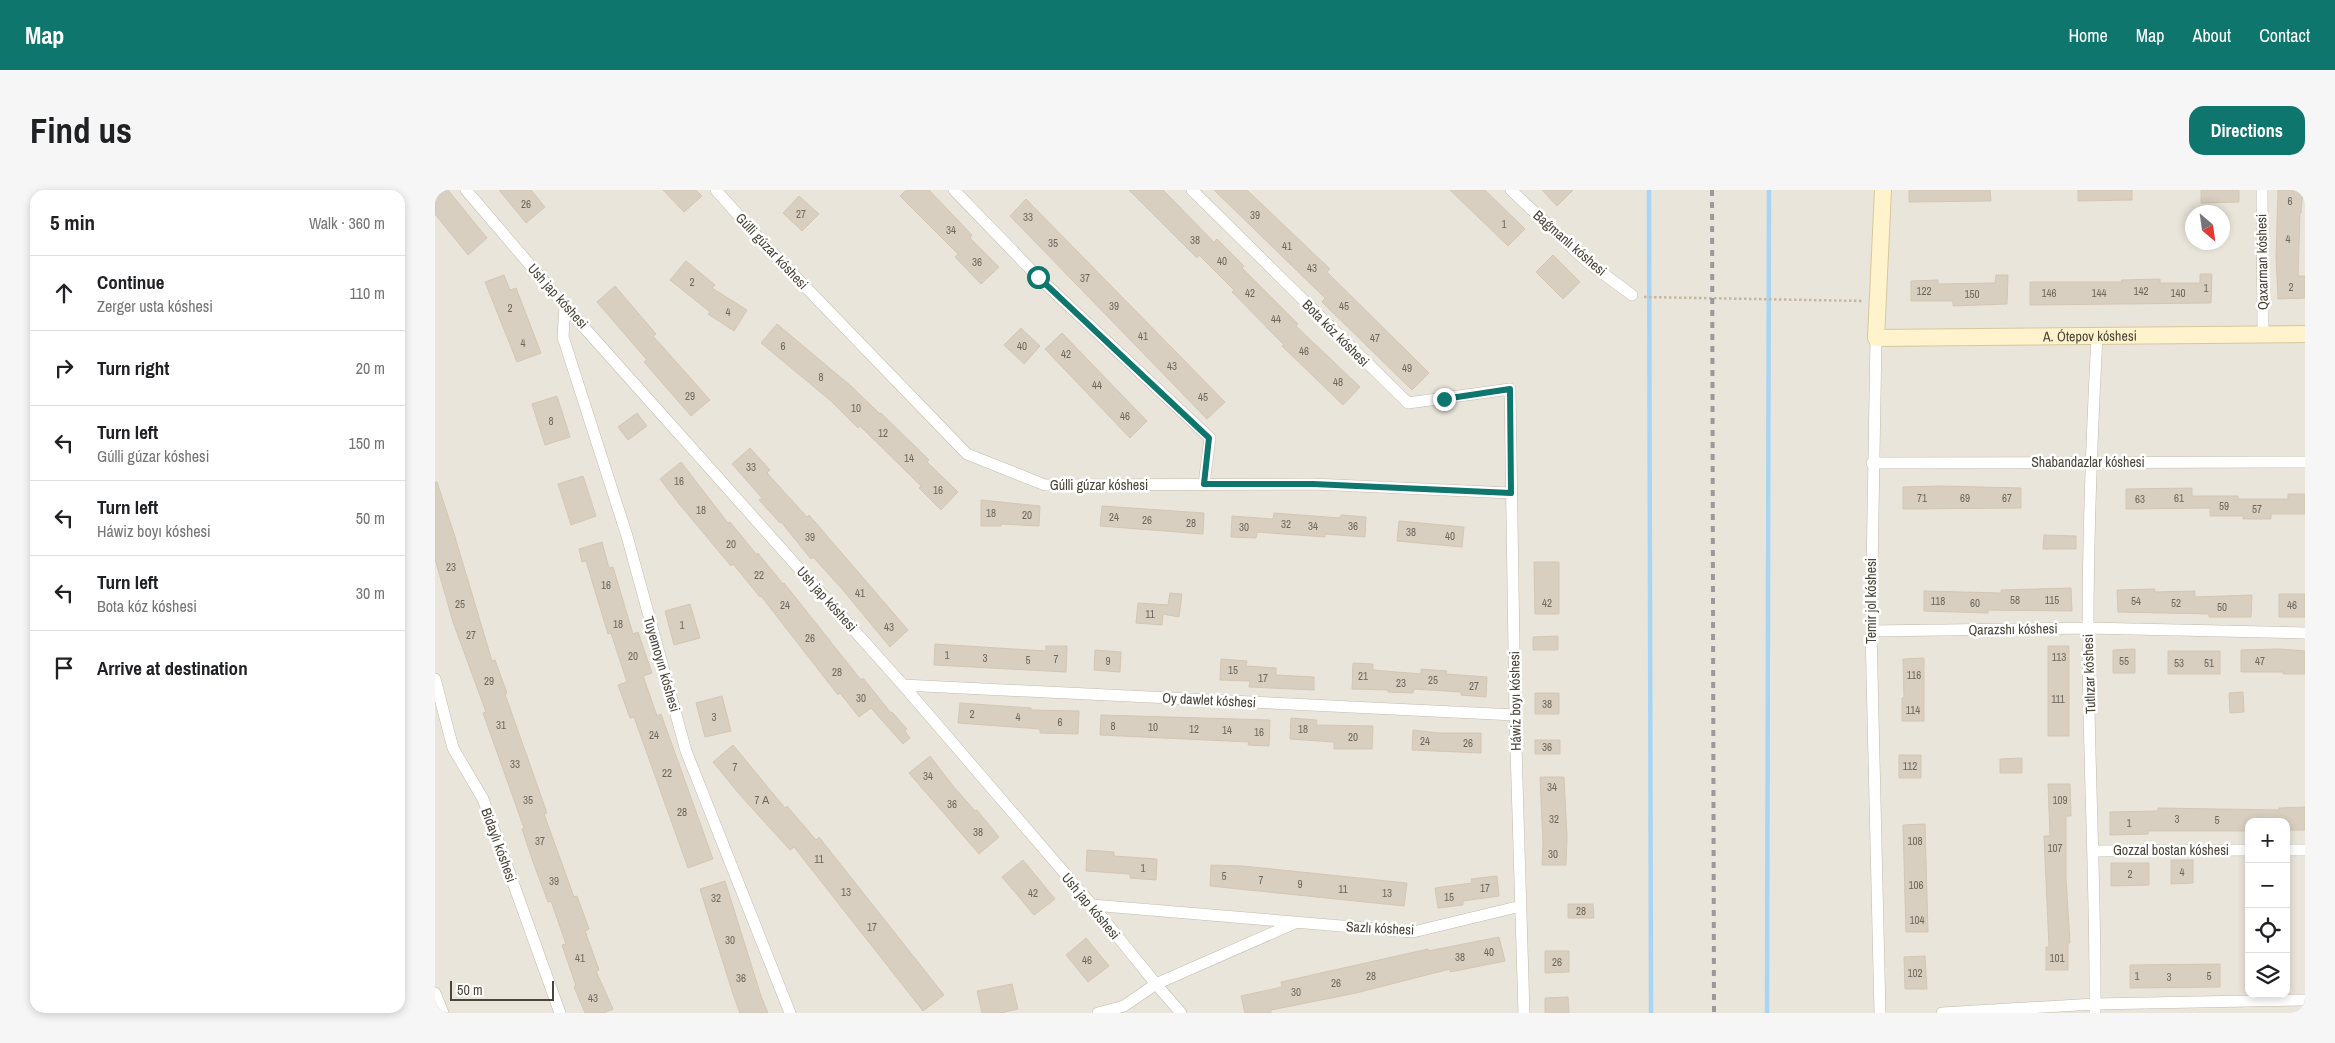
<!DOCTYPE html>
<meta charset="utf-8">
<style>
body{margin:0;font-family:"Archivo Narrow",sans-serif;background:#f6f6f6;color:#202124}
.controls{position:absolute;right:15px;bottom:15px;display:grid;overflow:hidden;border-radius:10px;box-shadow:0 2px 8px #0003}
.controls button{width:45px;height:45px;display:grid;place-items:center;padding:0;border:0;border-bottom:1px solid #e0e0e0;background:#fff;color:#202124;font:25px sans-serif}
.compass{position:absolute;left:1750px;top:15px;width:45px;height:45px;border-radius:50%;background:#fff;box-shadow:0 2px 8px #0003;rotate:151deg}
.scale{position:absolute;left:15px;bottom:12px;width:104px;box-sizing:border-box;padding-left:5px;border:2px solid #4b4439;border-top:0;font-size:14px;line-height:18px;white-space:nowrap;color:#4b4439;-webkit-text-stroke:4px #fff;paint-order:stroke}
.stop{position:absolute;width:15px;height:15px;margin:-11px;border:4px solid #0f766e;border-radius:50%;background:#fff}
.stop.end{background:#0f766e;border-color:#fff;box-shadow:0 1px 5px #0008}
.list{margin:0;padding:0;list-style:none}
h2{display:flex;justify-content:space-between;align-items:center;height:65px;margin:0;padding:0 20px;font-size:21px}
h2 small{font-size:16px;font-weight:400;color:#757577}
.list li{display:grid;grid-template-columns:32px 1fr auto;gap:15px;align-items:center;box-sizing:border-box;height:75px;padding:0 20px;border-top:1px solid #e0e0e0}
.list b{display:block;font-size:19px;white-space:nowrap}
.list p{margin:0;font-size:16px;white-space:nowrap;color:#757577}
.list em{font-size:16px;font-style:normal;color:#757577}
.icon{flex:none;width:28px;height:28px;fill:none;stroke:currentColor;stroke-width:2;stroke-linecap:round;stroke-linejoin:round}
.map{position:relative;flex:none;width:1870px;height:823px;overflow:hidden;border-radius:15px}
header{display:flex;align-items:center;gap:30px;box-sizing:border-box;height:70px;padding:0 25px;background:#0f766e;color:#fff}
header strong{font-size:24px}
nav{display:flex;gap:28px;margin-inline-start:auto;font-size:18px}
.intro{display:flex;align-items:center;justify-content:space-between;box-sizing:border-box;height:120px;padding:0 30px}
h1{margin:0;font-size:35px}
.button{padding:12px 22px;border-radius:15px;background:#0f766e;color:#fff;font-size:18px;font-weight:700}
main{display:flex;gap:30px;padding:0 30px}
aside{flex:1;background:#fff;border-radius:15px;box-shadow:0 2px 8px #0003}
.map>svg:first-child{display:block}
.residential{fill:#eae5da;fill-rule:evenodd}
.lines{fill:none;stroke-linecap:round;stroke-linejoin:round}
.stream{stroke:#a9d4f2;stroke-width:4.5}
.building{fill:#d8cfc1;stroke:#d3c7b4}
.street-casing{stroke:#c2bbae;stroke-width:12}
.secondary-casing{stroke:#d6c79b;stroke-width:18}
.path{stroke:#c4b79f;stroke-width:2.5;stroke-dasharray:2.5 2.5;stroke-linecap:butt}
.street{stroke:#fff;stroke-width:11}
.secondary{stroke:#fff3cd;stroke-width:16}
.rail{stroke:#9a9a9a;stroke-width:4;stroke-dasharray:6 6;stroke-linecap:butt}
.route{stroke:#0f766e;stroke-width:6}
.labels{text-anchor:middle;dominant-baseline:central;stroke-width:5;stroke-linejoin:round;paint-order:stroke}
.number-label{font-size:11px;fill:#6e675b}
.street-label{font-size:14px;fill:#4b4439;stroke:#fff}
</style>
<header>
<strong>Map</strong>
<nav><a>Home</a><a>Map</a><a>About</a><a>Contact</a></nav>
</header>
<div class="intro"><h1>Find us</h1><a class="button">Directions</a></div>
<main>
<aside>
<h2>5 min<small>Walk · 360 m</small></h2>
<ul class="list">
<li><svg class="icon" aria-label="ahead" viewBox="0 0 24 24"><path d="M12 20V5M6 11l6-6 6 6"/></svg><div><b>Continue</b><p>Zerger usta kóshesi</p></div><em>110 m</em></li>
<li><svg class="icon" aria-label="right" viewBox="0 0 24 24"><path d="M7 20v-9h11M14 6l5 5-5 5"/></svg><div><b>Turn right</b></div><em>20 m</em></li>
<li><svg class="icon" aria-label="left" viewBox="0 0 24 24"><path d="M17 20v-9H6M10 6l-5 5 5 5"/></svg><div><b>Turn left</b><p>Gúlli gúzar kóshesi</p></div><em>150 m</em></li>
<li><svg class="icon" aria-label="left" viewBox="0 0 24 24"><path d="M17 20v-9H6M10 6l-5 5 5 5"/></svg><div><b>Turn left</b><p>Háwiz boyı kóshesi</p></div><em>50 m</em></li>
<li><svg class="icon" aria-label="left" viewBox="0 0 24 24"><path d="M17 20v-9H6M10 6l-5 5 5 5"/></svg><div><b>Turn left</b><p>Bota kóz kóshesi</p></div><em>30 m</em></li>
<li><svg class="icon" aria-label="arrive" viewBox="0 0 24 24"><path d="M6 21V4h12l-3 4 3 4H6"/></svg><div><b>Arrive at destination</b></div></li>
</ul>
</aside>
<div class="map">
<svg width="1870" height="823" viewBox="0 0 1870 823">
<rect width="100%" height="100%" fill="#f6f3ec"/>
<path class="residential" d="M0,0H1870V823H0ZM1758,22H1788V52H1758ZM1814,632H1851V804H1814Z"/>
<g class="lines">
<path class="stream" d="M1214,0L1216,823
M1332,823L1334,0"/>
</g>
<path class="building" d="M8,0H13L52,48L33,65L0,24V6Z
M64,0H96L110,17L91,33Z
M228,0H261L267,6L249,22Z
M471,0H494L537,45L535,48L564,77L546,94L520,67L523,64L465,6Z
M694,0H728L779,52L782,49L809,76L807,78L863,134L861,136L925,197L908,215L847,156L849,155L797,102L799,100L764,65L762,68Z
M779,0H812L895,79L892,82L994,183L977,200L887,112L890,108Z
M1015,0H1050L1090,39L1073,56Z
M1107,0H1138L1122,16Z
M1474,0H1555L1556,11L1474,12Z
M1643,0H1697V10L1643,11Z
M1766,0H1804V12L1766,13Z
M1843,0H1868L1866,23L1865,22L1863,86H1870V108L1843,109L1841,67Z
M364,6L384,24L367,41L348,23Z
M591,9L790,212L772,229L575,26Z
M1118,65L1145,92L1128,109L1101,82Z
M251,71L280,95L277,98L312,120L299,141L273,124L275,122L235,90Z
M1765,84H1777L1776,113L1595,115V92H1687L1686,90L1725,89V93H1765Z
M69,85L75,100L81,98L106,163L82,172L50,92Z
M1561,85H1573L1572,114L1518,116V111H1476V91L1503,90V94L1560,93Z
M180,96L221,144L218,146L275,210L256,226L209,172L212,170L162,112Z
M342,134L416,196L445,224L446,223L494,270L492,272L523,302L506,320L484,298L486,296L425,236L423,238L396,211L326,153Z
M586,138L605,156L589,174L569,155Z
M627,143L712,231L695,248L610,159Z
M122,206L135,247L110,255L97,214Z
M202,223L212,236L193,250L183,237Z
M315,258L335,280L332,283L372,327L374,325L473,440L455,457L407,399L378,367L376,369L346,332L345,333L324,310L327,308L297,274Z
M246,272L293,333L295,332L322,365L323,363L348,394L349,393L426,490L428,488L456,523L457,522L472,539L470,541L475,548L468,554L436,518L424,527L405,503L403,505L326,406L325,407L298,374L296,376L245,315L225,289Z
M148,286L161,326L136,335L123,294Z
M0,292H2L20,347L57,471L60,470L72,503L70,504L112,623L109,624L139,707L142,706L154,739L150,741L164,780L161,781L178,819L169,823H150L139,797L141,796L127,755L131,754L116,711L113,712L98,672L87,639L89,638L48,523L51,522L18,432L0,369Z
M1506,296L1586,298V318L1468,319V297Z
M1757,298V306H1803V309H1853V304H1870V324H1836V329H1808V326H1775V318L1691,319V299Z
M546,310L605,316L604,336L566,334V336H546Z
M667,316L769,323L768,344L665,336Z
M839,323L905,328L906,325L931,327L930,347L890,344V347L822,342L821,348L796,347L797,326L838,329Z
M964,331L1029,337L1027,357L962,351Z
M1609,345L1641,346V359H1608Z
M167,352L174,378L178,377L198,444L203,442L217,483L208,486L222,526L226,524L278,669L253,678L199,527L195,528L183,495L192,492L176,443L173,444L151,371L147,372L144,359Z
M1099,372H1124V424H1100Z
M1636,398L1637,421L1553,420V423L1489,421V401L1566,403V400Z
M1720,399V402L1760,401V407L1817,405L1816,427H1774V424L1683,422L1682,400Z
M735,403L747,404L744,427L728,424L727,435L701,433L703,413L733,415Z
M1844,404H1870V427H1844Z
M255,414L265,448L239,455L230,421Z
M1123,446V460H1098V447Z
M500,454L611,461V456H632L631,482L499,475Z
M1613,456H1634V546H1613Z
M1700,459V483H1678V460Z
M1844,459L1870,461V484H1848V482H1806V460Z
M660,460L686,462L685,482L659,480Z
M1733,461H1785V484H1733Z
M1489,468V531H1467V508H1469L1468,469Z
M786,469L812,471L811,476L841,478V485L879,487V500L814,497L815,491L785,490Z
M918,473L938,474V480L986,484V479L1012,481L1011,484L1052,487L1051,507L1026,505V502L979,499L978,503L953,502V500L917,499Z
M1808,502L1809,522L1795,523L1794,503Z
M1100,503H1124V524H1100Z
M287,506L296,541L270,547L261,513Z
M525,513L596,518V520L644,521L643,544L605,543V539L523,533Z
M666,525L835,530L834,556L813,555L814,552L665,545Z
M856,528L882,530L881,535L938,536L937,559H899V552L855,549Z
M978,540L1004,543H1046V563L977,560Z
M1100,550H1125V564H1100Z
M298,555L350,618L352,616L381,650L384,647L509,805L488,821L359,657L355,660L305,605L278,572Z
M1464,565H1486V588H1464Z
M495,566L518,596L540,621L542,620L564,647L544,664L474,583Z
M1587,568V583H1565V569Z
M1105,587H1129L1132,647L1131,675H1107L1108,654Z
M1613,594H1635L1636,626H1631V689L1635,753H1633V780H1611V757H1614L1609,646H1615Z
M1870,617V640H1851V632H1814V641H1713V644L1675,645V622L1723,621V618L1844,620V618Z
M1490,634L1493,742H1471L1468,635Z
M652,660L679,662V666L722,669L721,690L695,688V684L651,681Z
M588,670L620,709L599,725L567,687Z
M1736,670H1758V693L1736,694Z
M1676,673H1714V695L1676,696Z
M776,675L808,676L972,693L969,716L775,696Z
M1062,686L1064,706L1028,711V715L1003,718L1000,698L1037,693L1036,689Z
M290,691L326,806L333,823H305L298,804L265,699Z
M1133,714H1158L1159,728H1133Z
M1064,747L1070,771L1015,782V779L921,803L836,820V823H810L806,806L847,797L846,792L993,759V761Z
M651,748L674,776L653,792L631,765Z
M1110,761H1134V782L1110,783Z
M1490,766L1492,799H1470L1469,767Z
M1785,774V797L1695,798V775Z
M577,794L583,819L566,823H547L542,801Z
M1133,807L1134,823H1110V808Z"/>
<g class="lines">
<g class="street-casing">
<path id="street" d="M31,0L130,116L468,495L657,715L721,794L746,823
M281,0L328,53L532,264L610,295L878,294L1076,303
M519,0L603,87L775,248L769,294
M757,0L973,213L1075,199L1080,525L1089,823
M1076,0L1151,71L1197,105
M1827,0L1828,143
M130,116L128,147L192,346L251,561L355,823
M1441,148L1436,441L1445,823
M1437,273L1870,272
M1436,441L1653,438L1870,443
M0,489L18,558L48,609L125,823
M468,495L1080,525
M1851,660H1870
M1659,661L1814,660
M657,715L978,742L1086,716
M0,803L8,823
M663,823L689,816L721,794L860,733
M1507,823L1660,814L1870,810
M1660,823C1661,694 1653,566 1653,437C1653,340 1657,243 1662,146"/>
</g>
<g class="secondary-casing">
<g id="secondary">
<path id="s1" d="M1448,0L1441,148L1870,144"/>
</g>
</g>
<path class="path" d="M1209,107L1429,111"/>
<use href="#street" class="street"/>
<use href="#secondary" class="secondary"/>
<path class="rail" d="M1277,0L1279,823"/>
</g>
<g class="lines">
<path class="route" d="M603,87L774,248L769,294H878L1076,303L1075,199L1009,209"/>
</g>
<g class="labels">
<g class="number-label">
<text x="1855" y="11">6</text>
<text x="91" y="14">26</text>
<text x="366" y="24">27</text>
<text x="820" y="25">39</text>
<text x="593" y="27">33</text>
<text x="1069" y="34">1</text>
<text x="516" y="40">34</text>
<text x="1853" y="49">4</text>
<text x="760" y="50">38</text>
<text x="618" y="53">35</text>
<text x="852" y="56">41</text>
<text x="787" y="71">40</text>
<text x="542" y="72">36</text>
<text x="877" y="78">43</text>
<text x="650" y="88">37</text>
<text x="257" y="92">2</text>
<text x="1856" y="97">2</text>
<text x="1771" y="98">1</text>
<text x="1489" y="101">122</text>
<text x="1706" y="101">142</text>
<text x="815" y="103">42</text>
<text x="1614" y="103">146</text>
<text x="1664" y="103">144</text>
<text x="1743" y="103">140</text>
<text x="1537" y="104">150</text>
<text x="679" y="116">39</text>
<text x="909" y="116">45</text>
<text x="75" y="118">2</text>
<text x="293" y="122">4</text>
<text x="841" y="129">44</text>
<text x="708" y="146">41</text>
<text x="940" y="148">47</text>
<text x="88" y="153">4</text>
<text x="348" y="156">6</text>
<text x="587" y="156">40</text>
<text x="869" y="161">46</text>
<text x="631" y="164">42</text>
<text x="737" y="176">43</text>
<text x="972" y="178">49</text>
<text x="386" y="187">8</text>
<text x="903" y="192">48</text>
<text x="662" y="195">44</text>
<text x="255" y="206">29</text>
<text x="768" y="207">45</text>
<text x="421" y="218">10</text>
<text x="690" y="226">46</text>
<text x="116" y="231">8</text>
<text x="448" y="243">12</text>
<text x="474" y="268">14</text>
<text x="316" y="277">33</text>
<text x="244" y="291">16</text>
<text x="503" y="300">16</text>
<text x="1487" y="308">71</text>
<text x="1530" y="308">69</text>
<text x="1572" y="308">67</text>
<text x="1744" y="308">61</text>
<text x="1705" y="309">63</text>
<text x="1789" y="316">59</text>
<text x="1822" y="319">57</text>
<text x="266" y="320">18</text>
<text x="556" y="323">18</text>
<text x="592" y="325">20</text>
<text x="679" y="327">24</text>
<text x="712" y="330">26</text>
<text x="756" y="333">28</text>
<text x="851" y="334">32</text>
<text x="878" y="336">34</text>
<text x="918" y="336">36</text>
<text x="809" y="337">30</text>
<text x="976" y="342">38</text>
<text x="1015" y="346">40</text>
<text x="375" y="347">39</text>
<text x="296" y="354">20</text>
<text x="16" y="377">23</text>
<text x="324" y="385">22</text>
<text x="171" y="395">16</text>
<text x="425" y="403">41</text>
<text x="1580" y="410">58</text>
<text x="1617" y="410">115</text>
<text x="1503" y="411">118</text>
<text x="1701" y="411">54</text>
<text x="1112" y="413">42</text>
<text x="1540" y="413">60</text>
<text x="1741" y="413">52</text>
<text x="25" y="414">25</text>
<text x="350" y="415">24</text>
<text x="1857" y="415">46</text>
<text x="1787" y="417">50</text>
<text x="715" y="424">11</text>
<text x="183" y="434">18</text>
<text x="247" y="435">1</text>
<text x="454" y="437">43</text>
<text x="36" y="445">27</text>
<text x="375" y="448">26</text>
<text x="512" y="465">1</text>
<text x="198" y="466">20</text>
<text x="1624" y="467">113</text>
<text x="550" y="468">3</text>
<text x="621" y="469">7</text>
<text x="593" y="470">5</text>
<text x="673" y="471">9</text>
<text x="1689" y="471">55</text>
<text x="1825" y="471">47</text>
<text x="1744" y="473">53</text>
<text x="1774" y="473">51</text>
<text x="798" y="480">15</text>
<text x="402" y="482">28</text>
<text x="1479" y="485">116</text>
<text x="928" y="486">21</text>
<text x="828" y="488">17</text>
<text x="998" y="490">25</text>
<text x="54" y="491">29</text>
<text x="966" y="493">23</text>
<text x="1039" y="496">27</text>
<text x="426" y="508">30</text>
<text x="1623" y="509">111</text>
<text x="1112" y="514">38</text>
<text x="1478" y="520">114</text>
<text x="537" y="524">2</text>
<text x="279" y="527">3</text>
<text x="583" y="527">4</text>
<text x="625" y="532">6</text>
<text x="66" y="535">31</text>
<text x="678" y="536">8</text>
<text x="718" y="537">10</text>
<text x="759" y="539">12</text>
<text x="868" y="539">18</text>
<text x="792" y="540">14</text>
<text x="824" y="542">16</text>
<text x="219" y="545">24</text>
<text x="918" y="547">20</text>
<text x="990" y="551">24</text>
<text x="1033" y="553">26</text>
<text x="1112" y="557">36</text>
<text x="80" y="574">33</text>
<text x="1475" y="576">112</text>
<text x="300" y="577">7</text>
<text x="232" y="583">22</text>
<text x="493" y="586">34</text>
<text x="1117" y="597">34</text>
<text x="93" y="610">35</text>
<text x="327" y="610">7 А</text>
<text x="1625" y="610">109</text>
<text x="517" y="614">36</text>
<text x="247" y="622">28</text>
<text x="1119" y="629">32</text>
<text x="1742" y="629">3</text>
<text x="1782" y="630">5</text>
<text x="1694" y="633">1</text>
<text x="543" y="642">38</text>
<text x="105" y="651">37</text>
<text x="1480" y="651">108</text>
<text x="1620" y="658">107</text>
<text x="1118" y="664">30</text>
<text x="384" y="669">11</text>
<text x="708" y="678">1</text>
<text x="1747" y="682">4</text>
<text x="1695" y="684">2</text>
<text x="789" y="686">5</text>
<text x="826" y="690">7</text>
<text x="119" y="691">39</text>
<text x="865" y="694">9</text>
<text x="1481" y="695">106</text>
<text x="1050" y="698">17</text>
<text x="908" y="699">11</text>
<text x="411" y="702">13</text>
<text x="598" y="703">42</text>
<text x="952" y="703">13</text>
<text x="1014" y="707">15</text>
<text x="281" y="708">32</text>
<text x="1146" y="721">28</text>
<text x="1482" y="730">104</text>
<text x="437" y="737">17</text>
<text x="295" y="750">30</text>
<text x="1054" y="762">40</text>
<text x="1025" y="767">38</text>
<text x="145" y="768">41</text>
<text x="1622" y="768">101</text>
<text x="652" y="770">46</text>
<text x="1122" y="772">26</text>
<text x="1480" y="783">102</text>
<text x="936" y="786">28</text>
<text x="1702" y="786">1</text>
<text x="1774" y="786">5</text>
<text x="1734" y="787">3</text>
<text x="306" y="788">36</text>
<text x="901" y="793">26</text>
<text x="861" y="802">30</text>
<text x="158" y="808">43</text>
</g>
<g class="street-label">
<text transform="translate(1135 53) rotate(41)">Baǵmanlı kóshesi</text>
<text transform="translate(337 61) rotate(47)">Gúlli gúzar kóshesi</text>
<text transform="translate(1827 72) rotate(-91)">Qaxarman kóshesi</text>
<text transform="translate(123 106) rotate(48)">Ush jap kóshesi</text>
<text transform="translate(901 143) rotate(45)">Bota kóz kóshesi</text>
<text stroke="none"><textPath href="#s1" startOffset="362">A. Ótepov kóshesi</textPath></text>
<text x="1653" y="272">Shabandazlar kóshesi</text>
<text x="664" y="295">Gúlli gúzar kóshesi</text>
<text transform="translate(392 409) rotate(48)">Ush jap kóshesi</text>
<text transform="translate(1436 411) rotate(-90)">Temir jol kóshesi</text>
<text transform="translate(1578 439) rotate(-1)">Qarazshı kóshesi</text>
<text transform="translate(227 474) rotate(74)">Tuyemoyın kóshesi</text>
<text transform="translate(1654 484) rotate(-92)">Tutlızar kóshesi</text>
<text transform="translate(774 510) rotate(3)">Oy dawlet kóshesi</text>
<text transform="translate(1080 511) rotate(-91)">Háwiz boyı kóshesi</text>
<text transform="translate(64 655) rotate(70)">Bidaylı kóshesi</text>
<text x="1736" y="660">Gozzal bostan kóshesi</text>
<text transform="translate(656 716) rotate(50)">Ush jap kóshesi</text>
<text transform="translate(945 738) rotate(3)">Sazlı kóshesi</text>
</g>
</g>
</svg>
<div class="controls">
<button>+</button>
<button>−</button>
<button><svg class="icon" aria-label="locate" viewBox="0 0 24 24"><circle cx="12" cy="12" r="6"/><path d="M12 2v4M12 18v4M2 12h4M18 12h4"/></svg></button>
<button><svg class="icon" aria-label="layers" viewBox="0 0 24 24"><path d="M12 4l9 5-9 5-9-5zM3 14l9 5 9-5"/></svg></button>
</div>
<svg class="compass" viewBox="-18 -18 36 36"><path d="M0-13l5 13h-10z" fill="#e53935"/><path d="M0 13l5-13h-10z" fill="#757577"/></svg>
<div class="scale">50 m</div>
<div class="stop" style="left:603px;top:87px"></div>
<div class="stop end" style="left:1009px;top:209px"></div>
</div>
</main>
